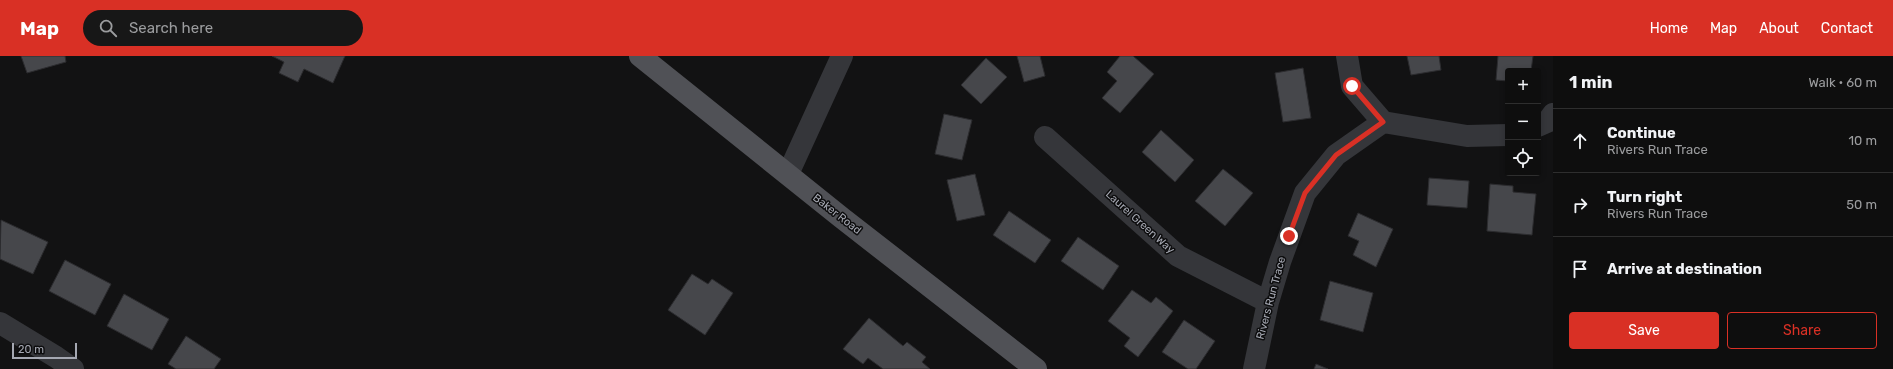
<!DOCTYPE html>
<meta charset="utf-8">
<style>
body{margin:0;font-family:Rubik,sans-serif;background:#171717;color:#f1f3f6}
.controls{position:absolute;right:12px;top:12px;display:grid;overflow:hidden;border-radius:4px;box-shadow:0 2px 6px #0003}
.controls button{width:36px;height:36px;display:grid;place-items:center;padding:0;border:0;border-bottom:1px solid #2e2e2e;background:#0e0e0e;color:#f1f3f6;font:20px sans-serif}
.scale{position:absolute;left:12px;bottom:10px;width:65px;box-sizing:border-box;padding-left:4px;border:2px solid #a5a8b2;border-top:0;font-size:11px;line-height:14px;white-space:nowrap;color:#a5a8b2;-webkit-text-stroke:3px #0d0d0e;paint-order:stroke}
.stop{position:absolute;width:12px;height:12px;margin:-9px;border:3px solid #d93025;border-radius:50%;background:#fff}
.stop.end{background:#d93025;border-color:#fff;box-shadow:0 1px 4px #0008}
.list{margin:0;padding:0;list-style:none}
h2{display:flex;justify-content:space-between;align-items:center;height:52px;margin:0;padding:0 16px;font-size:17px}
h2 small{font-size:13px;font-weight:400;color:#9b9c9e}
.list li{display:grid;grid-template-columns:26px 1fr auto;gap:12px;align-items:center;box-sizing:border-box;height:64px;padding:0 16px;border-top:1px solid #2e2e2e}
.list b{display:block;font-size:15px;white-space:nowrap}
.list p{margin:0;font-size:13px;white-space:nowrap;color:#9b9c9e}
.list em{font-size:13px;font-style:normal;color:#9b9c9e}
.actions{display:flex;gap:8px;padding:12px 16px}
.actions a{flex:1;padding:9px 0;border:1px solid #d93025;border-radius:4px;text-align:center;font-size:14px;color:#d93025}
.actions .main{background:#d93025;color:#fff}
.icon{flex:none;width:22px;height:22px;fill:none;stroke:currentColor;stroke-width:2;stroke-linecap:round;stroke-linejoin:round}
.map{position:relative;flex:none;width:1553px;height:313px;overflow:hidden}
header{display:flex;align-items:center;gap:24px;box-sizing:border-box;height:56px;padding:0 20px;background:#d93025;color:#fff}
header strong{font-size:19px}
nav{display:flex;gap:22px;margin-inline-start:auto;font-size:14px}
.search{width:280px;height:36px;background:#171717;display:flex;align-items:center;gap:10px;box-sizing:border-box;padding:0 14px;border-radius:22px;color:#9b9c9e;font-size:15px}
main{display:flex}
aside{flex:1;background:#0e0e0e}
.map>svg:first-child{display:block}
.building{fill:#46474b;stroke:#2c2c2f}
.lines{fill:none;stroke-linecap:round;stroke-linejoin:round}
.minor{stroke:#35363a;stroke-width:22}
.major{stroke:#505156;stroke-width:22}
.route{stroke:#d93025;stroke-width:5}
.labels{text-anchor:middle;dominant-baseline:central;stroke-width:3;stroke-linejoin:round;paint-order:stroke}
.street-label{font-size:11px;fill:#a5a8b2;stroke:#0d0d0e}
</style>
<header>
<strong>Map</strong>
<div class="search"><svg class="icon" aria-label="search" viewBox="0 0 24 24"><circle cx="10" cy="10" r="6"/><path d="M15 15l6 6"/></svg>Search here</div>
<nav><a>Home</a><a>Map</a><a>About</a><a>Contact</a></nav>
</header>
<main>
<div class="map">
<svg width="1553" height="313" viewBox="0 0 1553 313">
<rect width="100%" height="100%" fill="#121213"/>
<path class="building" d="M21,0H65L66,6L27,17Z
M272,0H345L333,27L304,13L298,26L279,17L284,6Z
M1017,0H1040L1045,20L1024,26Z
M1120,0H1133L1154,18L1120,57L1102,42L1117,25L1107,16Z
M1407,0H1439L1441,14L1411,19Z
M1498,0H1533L1531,15H1508V25L1496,24Z
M986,2L1007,21L981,48L961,29Z
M1303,12L1311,62L1283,66L1275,17Z
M944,58L972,64L962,104L935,98Z
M1161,74L1194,104L1175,126L1142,96Z
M1223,113L1253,137L1225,170L1195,145Z
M975,118L985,159L957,165L947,124Z
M1429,122L1469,125L1467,152L1427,149Z
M1490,128L1513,130V136L1536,138L1532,179L1487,175Z
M1009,155L1051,184L1035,207L993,179Z
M1358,157L1393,173L1376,211L1353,199L1359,185L1348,180Z
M1,164L48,186L33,218L0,203Z
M1078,181L1119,210L1103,234L1061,205Z
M65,204L111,228L95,259L49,235Z
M692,218L708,228L712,223L733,237L705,279L668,254Z
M1330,225L1373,237L1363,276L1320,264Z
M1132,234L1151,247L1156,241L1173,255L1138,301L1124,290L1130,282L1108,265Z
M124,238L169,263L152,294L107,270Z
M869,262L903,290L907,286L926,301L922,306L930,313H883L868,302L863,308L843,293Z
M1184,264L1215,285L1196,313H1188L1162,296Z
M186,280L221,303L214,313H176L168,308Z
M1316,308L1328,313H1314Z"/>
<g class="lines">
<path class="minor" d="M1347,0L1352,30L1383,66L1467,80L1508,79
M1538,70L1547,66L1553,58
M1045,81L1178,200L1268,246
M788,118L842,0
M0,267L56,301L73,313
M1254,313L1268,246L1280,206L1305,137L1336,99L1383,66"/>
<path class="major" d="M640,0L842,162L1036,313"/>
</g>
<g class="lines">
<path class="route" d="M1289,180L1305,137L1336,99L1383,66L1352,30"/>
</g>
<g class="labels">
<g class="street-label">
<text transform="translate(837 158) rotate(38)">Baker Road</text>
<text transform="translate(1140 166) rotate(42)">Laurel Green Way</text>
<text transform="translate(1271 242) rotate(-75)">Rivers Run Trace</text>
</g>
</g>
</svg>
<div class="controls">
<button>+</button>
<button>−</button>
<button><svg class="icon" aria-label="locate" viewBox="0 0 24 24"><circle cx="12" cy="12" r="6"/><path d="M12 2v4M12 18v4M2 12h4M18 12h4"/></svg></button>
</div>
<div class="scale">20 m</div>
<div class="stop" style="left:1352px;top:30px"></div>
<div class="stop end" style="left:1289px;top:180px"></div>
</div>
<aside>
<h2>1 min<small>Walk · 60 m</small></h2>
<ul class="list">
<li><svg class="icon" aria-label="ahead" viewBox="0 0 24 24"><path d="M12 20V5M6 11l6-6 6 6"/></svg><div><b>Continue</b><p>Rivers Run Trace</p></div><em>10 m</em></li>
<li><svg class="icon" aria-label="right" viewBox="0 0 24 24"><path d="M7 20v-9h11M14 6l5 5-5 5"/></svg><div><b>Turn right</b><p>Rivers Run Trace</p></div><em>50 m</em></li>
<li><svg class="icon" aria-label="arrive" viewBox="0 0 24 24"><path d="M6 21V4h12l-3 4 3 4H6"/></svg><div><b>Arrive at destination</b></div></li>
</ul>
<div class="actions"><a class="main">Save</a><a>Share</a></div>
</aside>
</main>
